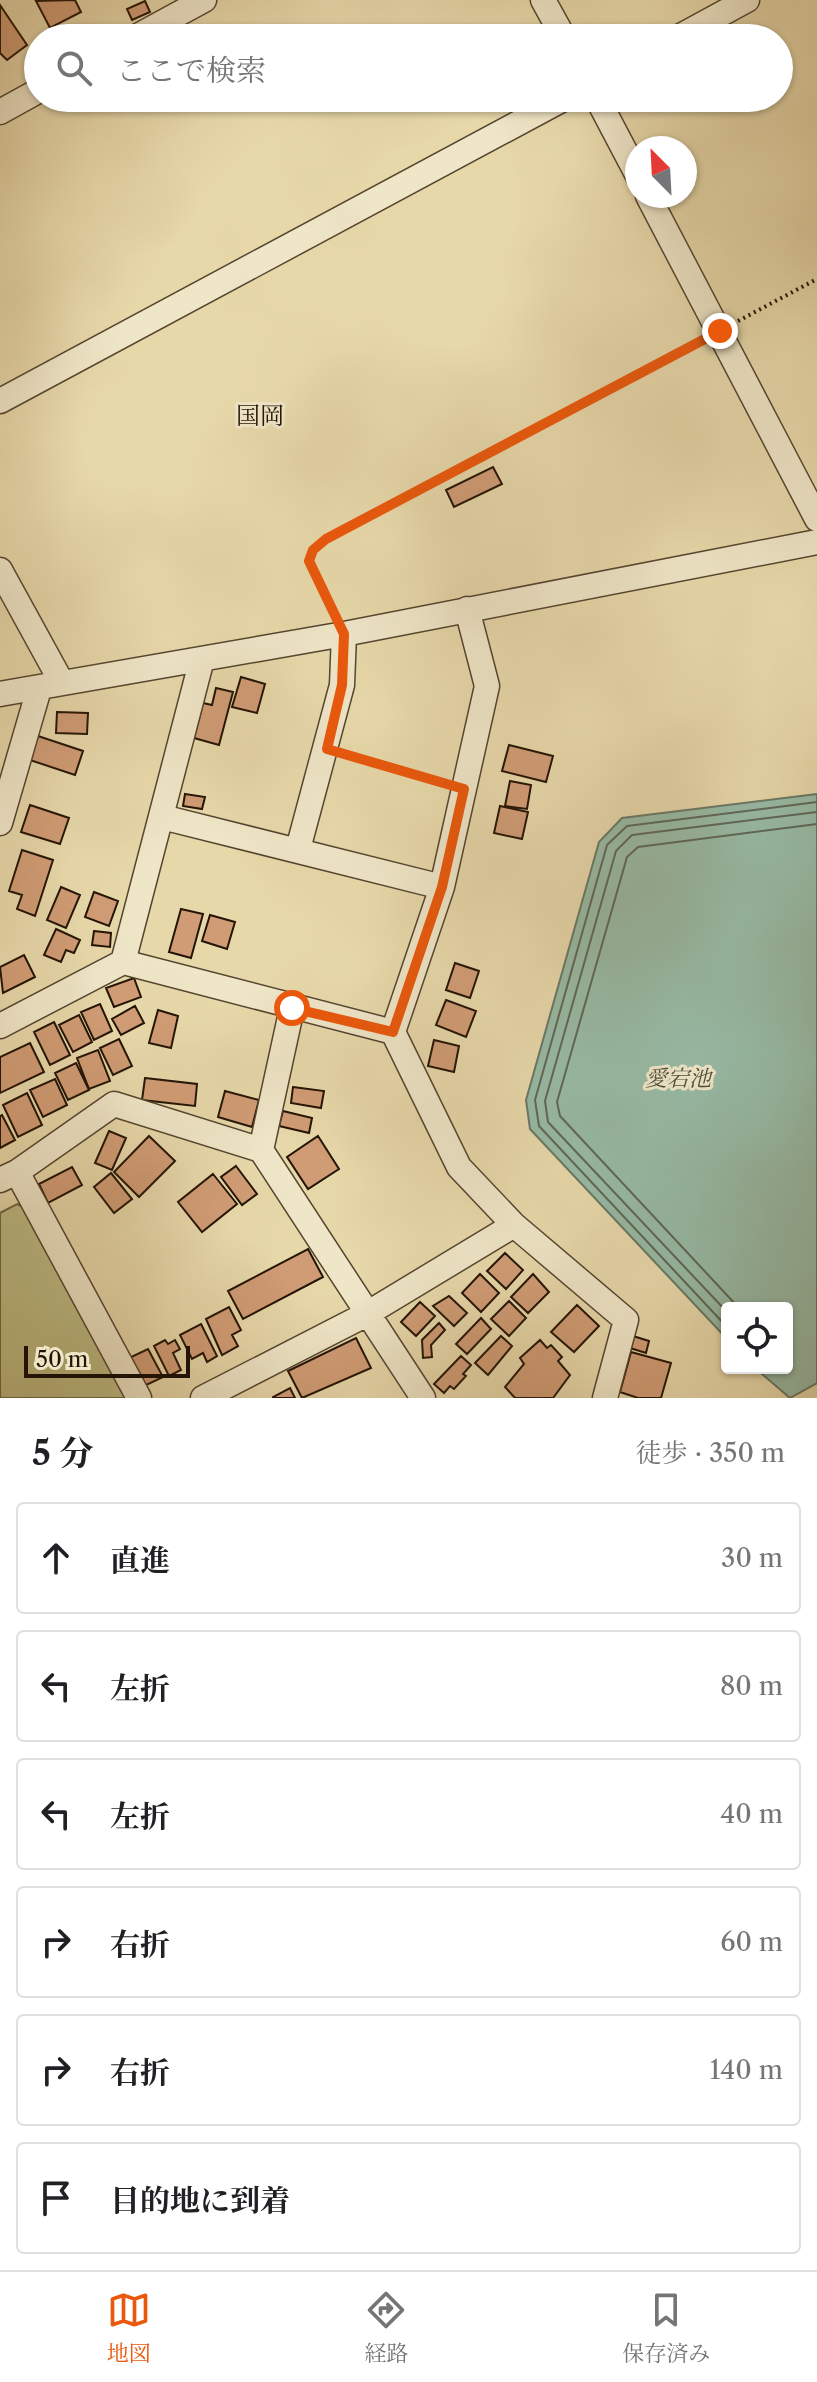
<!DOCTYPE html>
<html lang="ja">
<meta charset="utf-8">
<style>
body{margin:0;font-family:"Libre Caslon Text","Noto Serif JP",serif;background:#f6f6f6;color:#202124}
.controls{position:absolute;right:24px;bottom:24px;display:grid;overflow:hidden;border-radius:8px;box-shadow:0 2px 6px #0004}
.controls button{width:72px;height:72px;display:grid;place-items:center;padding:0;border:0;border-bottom:2px solid #e0e0e0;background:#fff;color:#202124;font:40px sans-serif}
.compass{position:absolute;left:625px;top:136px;width:72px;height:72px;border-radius:50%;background:#fff;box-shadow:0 2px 6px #0004;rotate:336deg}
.scale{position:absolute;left:24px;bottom:20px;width:166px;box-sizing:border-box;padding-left:8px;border:4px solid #241406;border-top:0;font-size:22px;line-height:28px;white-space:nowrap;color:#241406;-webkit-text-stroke:6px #efe6c8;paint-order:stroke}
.stop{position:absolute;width:24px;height:24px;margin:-18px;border:6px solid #ea580c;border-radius:50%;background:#fff}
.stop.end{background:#ea580c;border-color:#fff;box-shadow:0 2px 8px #0008}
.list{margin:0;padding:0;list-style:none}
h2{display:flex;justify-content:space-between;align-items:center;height:104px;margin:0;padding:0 32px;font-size:34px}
h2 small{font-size:26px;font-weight:400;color:#757577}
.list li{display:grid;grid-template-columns:52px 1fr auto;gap:24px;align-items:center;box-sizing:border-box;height:112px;margin:0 16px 16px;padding:0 16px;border:2px solid #e0e0e0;border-radius:8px}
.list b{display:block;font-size:30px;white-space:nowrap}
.list em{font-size:26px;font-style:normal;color:#757577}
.icon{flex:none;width:44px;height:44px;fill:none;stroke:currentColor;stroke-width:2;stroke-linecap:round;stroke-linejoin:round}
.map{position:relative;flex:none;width:817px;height:1398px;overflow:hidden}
.search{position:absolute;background:#fff;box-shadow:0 2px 6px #0004;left:24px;right:24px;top:24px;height:88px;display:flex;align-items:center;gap:20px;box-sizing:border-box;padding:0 28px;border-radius:44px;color:#757577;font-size:30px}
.sheet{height:872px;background:#fff}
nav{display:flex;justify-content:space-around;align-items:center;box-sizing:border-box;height:112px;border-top:2px solid #e0e0e0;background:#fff;font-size:22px;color:#757577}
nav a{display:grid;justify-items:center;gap:4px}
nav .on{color:#ea580c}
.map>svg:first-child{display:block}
.green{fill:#bdbc84;stroke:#706845;stroke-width:2}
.water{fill:#97baa5;stroke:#697865;stroke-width:2}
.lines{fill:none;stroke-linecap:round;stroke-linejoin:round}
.shore{stroke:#5e6756;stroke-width:2}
.building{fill:#d09c75;stroke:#241406;stroke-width:2}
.minor-casing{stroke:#55452f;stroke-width:27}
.path{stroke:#241406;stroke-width:4;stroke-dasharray:2 4;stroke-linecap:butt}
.minor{stroke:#efe6c8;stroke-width:24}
.route{stroke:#ea580c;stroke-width:10}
.labels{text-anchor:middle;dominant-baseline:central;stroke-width:6;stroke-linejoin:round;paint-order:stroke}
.water-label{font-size:22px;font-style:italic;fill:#4c4e3e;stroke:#efe6c8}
.quarter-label{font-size:24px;fill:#241406;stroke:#efe6c8}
</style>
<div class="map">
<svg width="817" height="1398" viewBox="0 0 817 1398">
<rect width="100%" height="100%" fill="#e7d8aa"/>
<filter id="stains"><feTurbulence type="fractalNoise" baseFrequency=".0025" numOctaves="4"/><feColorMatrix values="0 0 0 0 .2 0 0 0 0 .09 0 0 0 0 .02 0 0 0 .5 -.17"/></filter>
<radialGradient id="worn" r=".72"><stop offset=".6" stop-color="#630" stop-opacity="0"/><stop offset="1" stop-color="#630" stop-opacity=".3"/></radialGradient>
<path class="green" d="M17,1204L41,1216L127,1398H0V1213Z"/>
<path class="water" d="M817,794V1383L790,1398L755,1368H787V1308H727V1339L530,1129L526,1100L599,842L622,818Z"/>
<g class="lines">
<path class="shore" d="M739,1308L560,1116L557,1102L627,857L638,847L817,824
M727,1312L548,1122L545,1101L616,851L632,835L817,812
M727,1327L539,1126L535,1100L607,845L627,826L817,802"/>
</g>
<path class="building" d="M75,0L81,12L50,28L36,1Z
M145,1L150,12L132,20L127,9Z
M0,5L27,45L7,60L0,53Z
M493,467L502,484L454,507L446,490Z
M241,677L265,684L257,713L232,707Z
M216,688L233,692L219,745L194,738L203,703L212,705Z
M57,712L88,713L87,734L56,733Z
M38,736L83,751L75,775L30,760Z
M509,745L553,756L546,782L502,771Z
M510,781L531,785L527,809L505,806Z
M185,794L205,797L202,809L183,806Z
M30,805L69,818L60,844L21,832Z
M500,806L528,812L522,839L494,833Z
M22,850L53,860L35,916L17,909L22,895L9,891Z
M61,887L80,895L66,928L47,920Z
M94,892L118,901L109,926L85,917Z
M181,909L203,914L191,958L169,952Z
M210,915L235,922L227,949L202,941Z
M56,929L80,940L74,953L66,950L61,962L44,955Z
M94,931L111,933L110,947L92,945Z
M24,955L35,977L3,993L0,967Z
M455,963L479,971L470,998L446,990Z
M134,978L141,997L114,1007L106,988Z
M446,1000L476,1011L466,1037L436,1025Z
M100,1004L112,1031L94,1040L81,1012Z
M135,1006L144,1023L121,1035L112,1019Z
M158,1010L178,1016L171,1048L149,1043Z
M79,1015L92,1042L73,1052L59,1025Z
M54,1022L70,1055L50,1065L34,1032Z
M119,1039L132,1066L113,1075L100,1048Z
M434,1040L459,1046L454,1072L428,1066Z
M30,1043L44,1072L0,1093V1057Z
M98,1050L110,1081L89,1089L77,1058Z
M76,1063L89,1090L68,1100L55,1073Z
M145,1078L197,1084L195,1106L142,1100Z
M55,1079L67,1105L43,1117L30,1090Z
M293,1087L324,1091L321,1108L291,1103Z
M225,1091L259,1100L252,1127L218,1117Z
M27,1093L42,1125L18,1137L3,1105Z
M283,1111L312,1118L309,1133L279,1126Z
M2,1115L15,1140L0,1148V1116Z
M109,1131L126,1138L112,1170L95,1163Z
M149,1136L175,1161L139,1197L114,1172Z
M318,1136L339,1169L308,1189L287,1157Z
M236,1166L257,1194L242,1205L221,1177Z
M72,1167L82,1185L48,1203L39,1184Z
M111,1173L132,1199L114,1213L94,1187Z
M213,1174L237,1204L202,1232L178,1202Z
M308,1249L323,1277L243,1319L228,1291Z
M505,1253L523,1270L506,1289L487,1271Z
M480,1274L499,1293L481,1312L462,1293Z
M533,1274L549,1292L528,1313L511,1297Z
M449,1296L467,1313L454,1326L433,1306Z
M509,1301L526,1318L509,1336L491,1319Z
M420,1302L435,1316L416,1336L401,1322Z
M577,1305L599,1326L574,1352L551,1332Z
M229,1307L241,1330L232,1335L238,1346L222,1355L206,1319Z
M481,1318L491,1329L467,1354L456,1344Z
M439,1323L445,1330L431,1345L432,1357L423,1358L422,1340Z
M201,1324L217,1356L207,1362L203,1353L192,1359L180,1335Z
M501,1336L512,1346L488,1375L475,1363Z
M633,1336L649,1341L646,1353L630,1348Z
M356,1338L371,1368L302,1398L288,1371Z
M165,1340L168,1344L175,1340L180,1349L173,1353L181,1370L169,1376L154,1346Z
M540,1340L547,1348L551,1345L562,1357L558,1361L570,1375L553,1398H515L505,1387L524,1364L520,1358Z
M148,1349L163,1377L142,1387L127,1359Z
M631,1352L671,1363L661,1398H638L620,1392Z
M461,1356L471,1365L463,1374L466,1376L454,1389L450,1386L444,1393L434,1384Z
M290,1388L295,1398H273V1397Z"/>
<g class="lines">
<g class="minor-casing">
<path id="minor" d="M543,0L564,38
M134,38L204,0
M677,38L747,0
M597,98L637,174
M0,112L38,91
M648,196L817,519
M0,401L565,98
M0,570L62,683
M467,609L487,686L442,887L393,1032L459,1167L514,1225L626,1320L605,1398
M0,694L344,634L817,542
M162,817L442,887
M0,823L39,689
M298,849L342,685L344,634
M123,962L202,659
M0,1026L123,962L393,1032
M261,1150L292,1008
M17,1172L114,1104L261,1150L423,1398
M0,1180L17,1172L139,1398
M203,1398L365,1315L514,1225"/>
</g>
<path class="path" d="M738,321L817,279
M333,613L309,561L313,550L326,539L698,342
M344,754L443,783"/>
<use href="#minor" class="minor"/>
</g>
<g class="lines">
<path class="route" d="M292,1008L393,1032L442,887L464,789L327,749L342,685L344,634L309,561L313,550L326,539L720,331"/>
</g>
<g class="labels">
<g class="water-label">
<text x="678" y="1078">愛宕池</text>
</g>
<g class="quarter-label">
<text x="260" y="415">国岡</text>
</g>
</g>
<rect width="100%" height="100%" filter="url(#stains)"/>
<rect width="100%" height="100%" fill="url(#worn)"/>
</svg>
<div class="controls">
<button><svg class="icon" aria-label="locate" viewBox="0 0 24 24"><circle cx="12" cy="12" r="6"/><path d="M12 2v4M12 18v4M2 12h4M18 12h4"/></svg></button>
</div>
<svg class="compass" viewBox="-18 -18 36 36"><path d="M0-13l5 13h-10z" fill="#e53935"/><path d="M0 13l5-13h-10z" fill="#757577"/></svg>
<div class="scale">50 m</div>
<div class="stop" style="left:292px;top:1008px"></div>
<div class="stop end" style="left:720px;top:331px"></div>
<div class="search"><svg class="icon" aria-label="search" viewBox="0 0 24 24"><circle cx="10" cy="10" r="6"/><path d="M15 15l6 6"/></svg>ここで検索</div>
</div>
<section class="sheet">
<h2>5 分<small>徒歩 · 350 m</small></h2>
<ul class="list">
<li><svg class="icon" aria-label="ahead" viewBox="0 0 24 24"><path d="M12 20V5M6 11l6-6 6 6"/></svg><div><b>直進</b></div><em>30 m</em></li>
<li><svg class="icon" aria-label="left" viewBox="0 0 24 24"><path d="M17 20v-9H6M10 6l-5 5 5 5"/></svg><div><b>左折</b></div><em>80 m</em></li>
<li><svg class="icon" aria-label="left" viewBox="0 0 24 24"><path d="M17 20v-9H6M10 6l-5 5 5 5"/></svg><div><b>左折</b></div><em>40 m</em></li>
<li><svg class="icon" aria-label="right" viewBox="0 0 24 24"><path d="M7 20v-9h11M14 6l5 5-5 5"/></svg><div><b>右折</b></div><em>60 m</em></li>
<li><svg class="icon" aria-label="right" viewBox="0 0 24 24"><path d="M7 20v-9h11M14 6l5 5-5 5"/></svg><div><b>右折</b></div><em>140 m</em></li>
<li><svg class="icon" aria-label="arrive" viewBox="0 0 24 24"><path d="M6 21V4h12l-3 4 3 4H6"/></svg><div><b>目的地に到着</b></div></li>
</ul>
</section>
<nav>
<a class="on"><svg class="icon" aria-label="map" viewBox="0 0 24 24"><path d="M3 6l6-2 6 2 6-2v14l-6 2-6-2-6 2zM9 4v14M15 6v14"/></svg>地図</a>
<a><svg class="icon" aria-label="directions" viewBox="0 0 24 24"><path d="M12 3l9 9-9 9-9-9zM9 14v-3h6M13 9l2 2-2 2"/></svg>経路</a>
<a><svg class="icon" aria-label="saved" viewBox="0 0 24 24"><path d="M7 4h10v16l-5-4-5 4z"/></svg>保存済み</a>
</nav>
